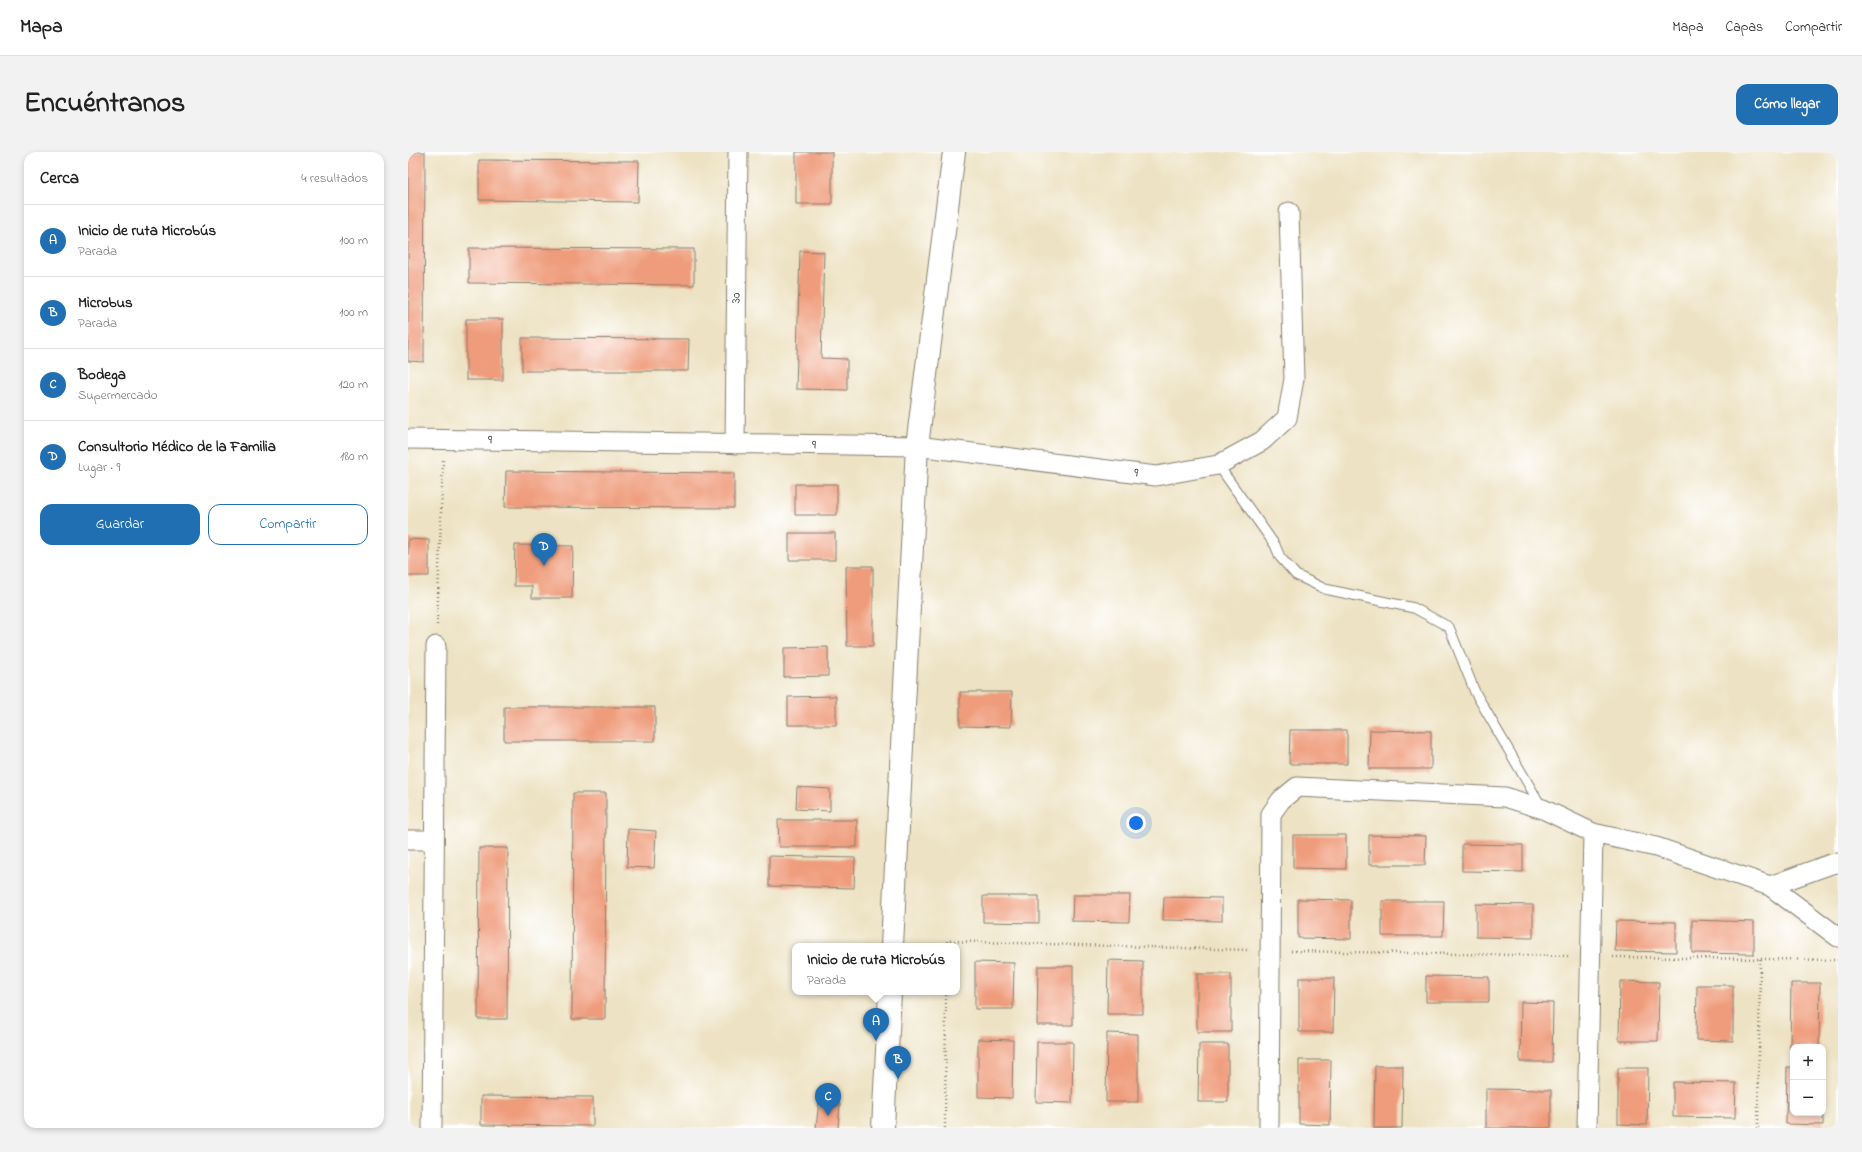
<!DOCTYPE html>
<html lang="es">
<meta charset="utf-8">
<style>
body{margin:0;font-family:"Indie Flower",sans-serif;background:#f2f2f2;color:#222}
.controls{position:absolute;right:12px;bottom:12px;display:grid;overflow:hidden;border-radius:8px;box-shadow:0 2px 6px #0003}
.controls button{width:36px;height:36px;display:grid;place-items:center;padding:0;border:0;border-bottom:1px solid #e0e0e0;background:#fff;color:#222;font:20px sans-serif}
.you{position:absolute;left:728px;top:671px;width:14px;height:14px;margin:-10px;border:3px solid #fff;border-radius:50%;background:#1a73e8;box-shadow:0 0 0 6px #1a73e833}
.badge{display:grid;place-items:center;width:26px;height:26px;border-radius:50%;background:#1f6fb2;color:#fff;font-size:13px;font-weight:700}
.pin{position:absolute;translate:-50% -33px;filter:drop-shadow(0 1px 2px #0008)}
.pin::after{content:'';position:absolute;top:21px;width:14px;height:12px;background:inherit;clip-path:polygon(0 0,100% 0,50% 100%)}
.popup{position:absolute;left:384px;top:791px;width:168px;height:52px;box-sizing:border-box;display:grid;place-content:center;border-radius:8px;background:#fff;filter:drop-shadow(0 1px 3px #0005);font-size:13px;white-space:nowrap;color:#767676}
.popup b{font-size:15px;color:#222}
.popup::after{content:'';position:absolute;left:50%;top:100%;margin-left:-8px;border:8px solid transparent;border-top-color:#fff}
.list{margin:0;padding:0;list-style:none}
h2{display:flex;justify-content:space-between;align-items:center;height:52px;margin:0;padding:0 16px;font-size:17px}
h2 small{font-size:13px;font-weight:400;color:#767676}
.list li{display:grid;grid-template-columns:26px 1fr auto;gap:12px;align-items:center;box-sizing:border-box;height:72px;padding:0 16px;border-top:1px solid #e0e0e0}
.list b{display:block;font-size:15px;white-space:nowrap}
.list p{margin:0;font-size:13px;white-space:nowrap;color:#767676}
.list em{font-size:13px;font-style:normal;color:#767676}
.actions{display:flex;gap:8px;padding:12px 16px}
.actions a{flex:1;padding:9px 0;border:1px solid #1f6fb2;border-radius:12px;text-align:center;font-size:14px;color:#1f6fb2}
.actions .main{background:#1f6fb2;color:#fff}
.map{position:relative;flex:none;width:1430px;height:976px;overflow:hidden;border-radius:12px}
header{display:flex;align-items:center;gap:24px;box-sizing:border-box;height:56px;padding:0 20px;background:#fff;border-bottom:1px solid #e0e0e0}
header strong{font-size:19px}
nav{display:flex;gap:22px;margin-inline-start:auto;font-size:14px}
.intro{display:flex;align-items:center;justify-content:space-between;box-sizing:border-box;height:96px;padding:0 24px}
h1{margin:0;font-size:28px}
.button{padding:10px 18px;border-radius:12px;background:#1f6fb2;color:#fff;font-size:14px;font-weight:700}
main{display:flex;gap:24px;padding:0 24px}
aside{flex:1;background:#fff;border-radius:12px;box-shadow:0 2px 6px #0003}
.map>svg:first-child{display:block}
.building{fill:#ef9c7c}
.lines{fill:none;stroke-linecap:round;stroke-linejoin:round}
.service-casing{stroke:#847f70;stroke-width:11}
.minor-casing{stroke:#847f70;stroke-width:21}
.tertiary-casing{stroke:#847f70;stroke-width:24}
.path{stroke:#847f70;stroke-width:2.5;stroke-dasharray:1 3;stroke-linecap:butt}
.service{stroke:#fff;stroke-width:9}
.minor{stroke:#fff;stroke-width:19}
.tertiary{stroke:#fff;stroke-width:22}
.labels{text-anchor:middle;dominant-baseline:central;stroke-width:4;stroke-linejoin:round;paint-order:stroke}
.street-label{font-size:13px;fill:#1c1c1c;stroke:#fff}
</style>
<header>
<strong>Mapa</strong>
<nav><a>Mapa</a><a>Capas</a><a>Compartir</a></nav>
</header>
<div class="intro"><h1>Encuéntranos</h1><a class="button">Cómo llegar</a></div>
<main>
<aside>
<h2>Cerca<small>4 resultados</small></h2>
<ul class="list">
<li><span class="badge">A</span><div><b>Inicio de ruta Microbús</b><p>Parada</p></div><em>100 m</em></li>
<li><span class="badge">B</span><div><b>Microbus</b><p>Parada</p></div><em>100 m</em></li>
<li><span class="badge">C</span><div><b>Bodega</b><p>Supermercado</p></div><em>120 m</em></li>
<li><span class="badge">D</span><div><b>Consultorio Médico de la Familia</b><p>Lugar · 9</p></div><em>180 m</em></li>
</ul>
<div class="actions"><a class="main">Guardar</a><a>Compartir</a></div>
</aside>
<div class="map">
<svg width="1430" height="976" viewBox="0 0 1430 976">
<rect width="100%" height="100%" fill="#fff"/>
<filter id="ink" filterUnits="userSpaceOnUse"><feTurbulence type="fractalNoise" baseFrequency=".025" numOctaves="2"/><feDisplacementMap in="SourceGraphic" scale="8" xChannelSelector="R" yChannelSelector="G"/><feConvolveMatrix kernelMatrix="1 2 1 2 8 2 1 2 1" color-interpolation-filters="sRGB"/></filter>
<filter id="wash" filterUnits="userSpaceOnUse"><feTurbulence type="fractalNoise" baseFrequency=".012" numOctaves="4" result="noise"/><feDisplacementMap in="SourceGraphic" scale="16" xChannelSelector="R" yChannelSelector="G"/><feGaussianBlur stdDeviation="0.9" result="paint"/><feColorMatrix in="noise" values="0 0 0 0 0 0 0 0 0 0 0 0 0 0 0 0 0 1.4 0 .05"/><feComposite in="paint" operator="in"/></filter>
<g filter="url(#wash)">
<rect width="100%" height="100%" fill="#ede2c3"/>
<g id="blocks">
<path class="building" d="M0,0H17L16,210L0,209Z
M388,0H424V52H388Z
M71,8L231,9L230,50L71,48Z
M61,96L286,97V133L61,131Z
M392,99L416,100L413,206L439,207V238L388,237Z
M58,167H95V228H58Z
M114,186L281,187L280,219H114Z
M98,319L326,321V356L97,355Z
M387,332H429V363H387Z
M381,381H427V408H381Z
M0,387L21,388V424H0Z
M107,393L165,394L164,446H124V434H106Z
M438,414H465V494H439Z
M420,495V524L376,525V496Z
M552,540H604L603,575L552,574Z
M428,544V573H380V545Z
M96,555H247V589H96Z
M882,578H939V612H881Z
M962,578L1023,579V617H961Z
M389,635L422,637V659L388,657Z
M165,641H198L197,867H164Z
M370,668H449V695H371Z
M220,677L248,679L246,716L219,715Z
M885,683H938V717L885,716Z
M961,683L1018,684L1017,713H961Z
M1054,692L1115,693V720L1054,719Z
M71,696H100L99,867H70Z
M361,704L447,706L446,736L361,734Z
M665,743H722L721,770L664,769Z
M575,744H631V771L575,770Z
M756,745L814,746V769L755,768Z
M890,747L943,748V787L890,786Z
M974,749H1036L1035,784H974Z
M1068,752L1125,753V786L1068,785Z
M1284,768L1346,770V802L1284,801Z
M1208,769L1268,770V800L1207,799Z
M700,808L735,809V862H699Z
M567,810L606,811L605,857H567Z
M630,814H665V873H629Z
M789,822H823V880H789Z
M1018,824L1081,825V850H1018Z
M891,826H926L925,880H891Z
M1212,829L1251,830L1250,889H1211Z
M1383,831H1412L1411,895H1385V898H1382Z
M1289,833H1325V889L1288,888Z
M1113,850L1145,851L1144,910H1112Z
M699,881L730,882V950H698Z
M570,887L605,888L604,946L570,945Z
M629,890H665L664,951L628,950Z
M791,892H820V950H790Z
M891,908H923L922,973L891,972Z
M967,914H995L994,976H966Z
M1379,915H1385V961H1415V973L1378,972Z
M1210,916H1240L1239,973L1210,972Z
M1265,930L1328,931L1327,966L1265,965Z
M1078,937L1143,938V976H1078Z
M73,944L185,945V974L73,973Z
M411,949L432,952L430,976H408Z"/>
</g>
</g>
<g filter="url(#ink)">
<use href="#blocks" fill-opacity="0" stroke="#847f70" stroke-width="1"/>
<g class="lines">
<g class="service-casing">
<path id="service" d="M810,313L867,393L872,405L888,423L917,437L1006,456L1041,475L1067,540L1133,654"/>
</g>
<g class="minor-casing">
<path id="minor" d="M0,287L509,294L748,324L810,313L854,289L879,266L886,227L881,60
M327,292L330,0
M0,688H26
M1362,734L1423,712L1430,711
M24,976L28,494
M861,976L863,662L873,648L889,635L1097,645L1135,657L1185,681L1248,695L1362,734L1430,785
M1179,976L1185,681"/>
</g>
<g class="tertiary-casing">
<path id="tertiary" d="M484,794L509,294L546,0
M475,976L482,840"/>
</g>
<path class="path" d="M29,473L35,308
M539,794V789L842,798
M883,799L1162,804
M1205,805L1430,808
M537,976L538,840
M1350,976L1352,807"/>
<use href="#service" class="service"/>
<use href="#minor" class="minor"/>
<use href="#tertiary" class="tertiary"/>
</g>
</g>
<g class="labels">
<g class="street-label">
<text transform="translate(328 146) rotate(-89)">30</text>
<text transform="translate(82 288) rotate(1)">9</text>
<text transform="translate(406 293) rotate(1)">9</text>
<text transform="translate(728 321) rotate(7)">9</text>
</g>
</g>
</svg>
<div class="controls">
<button>+</button>
<button>−</button>
</div>
<div class="you"></div>
<div class="pin badge" style="left:468px;top:889px">A</div>
<div class="popup"><b>Inicio de ruta Microbús</b>Parada</div>
<div class="pin badge" style="left:490px;top:927px">B</div>
<div class="pin badge" style="left:420px;top:964px">C</div>
<div class="pin badge" style="left:136px;top:414px">D</div>
</div>
</main>
